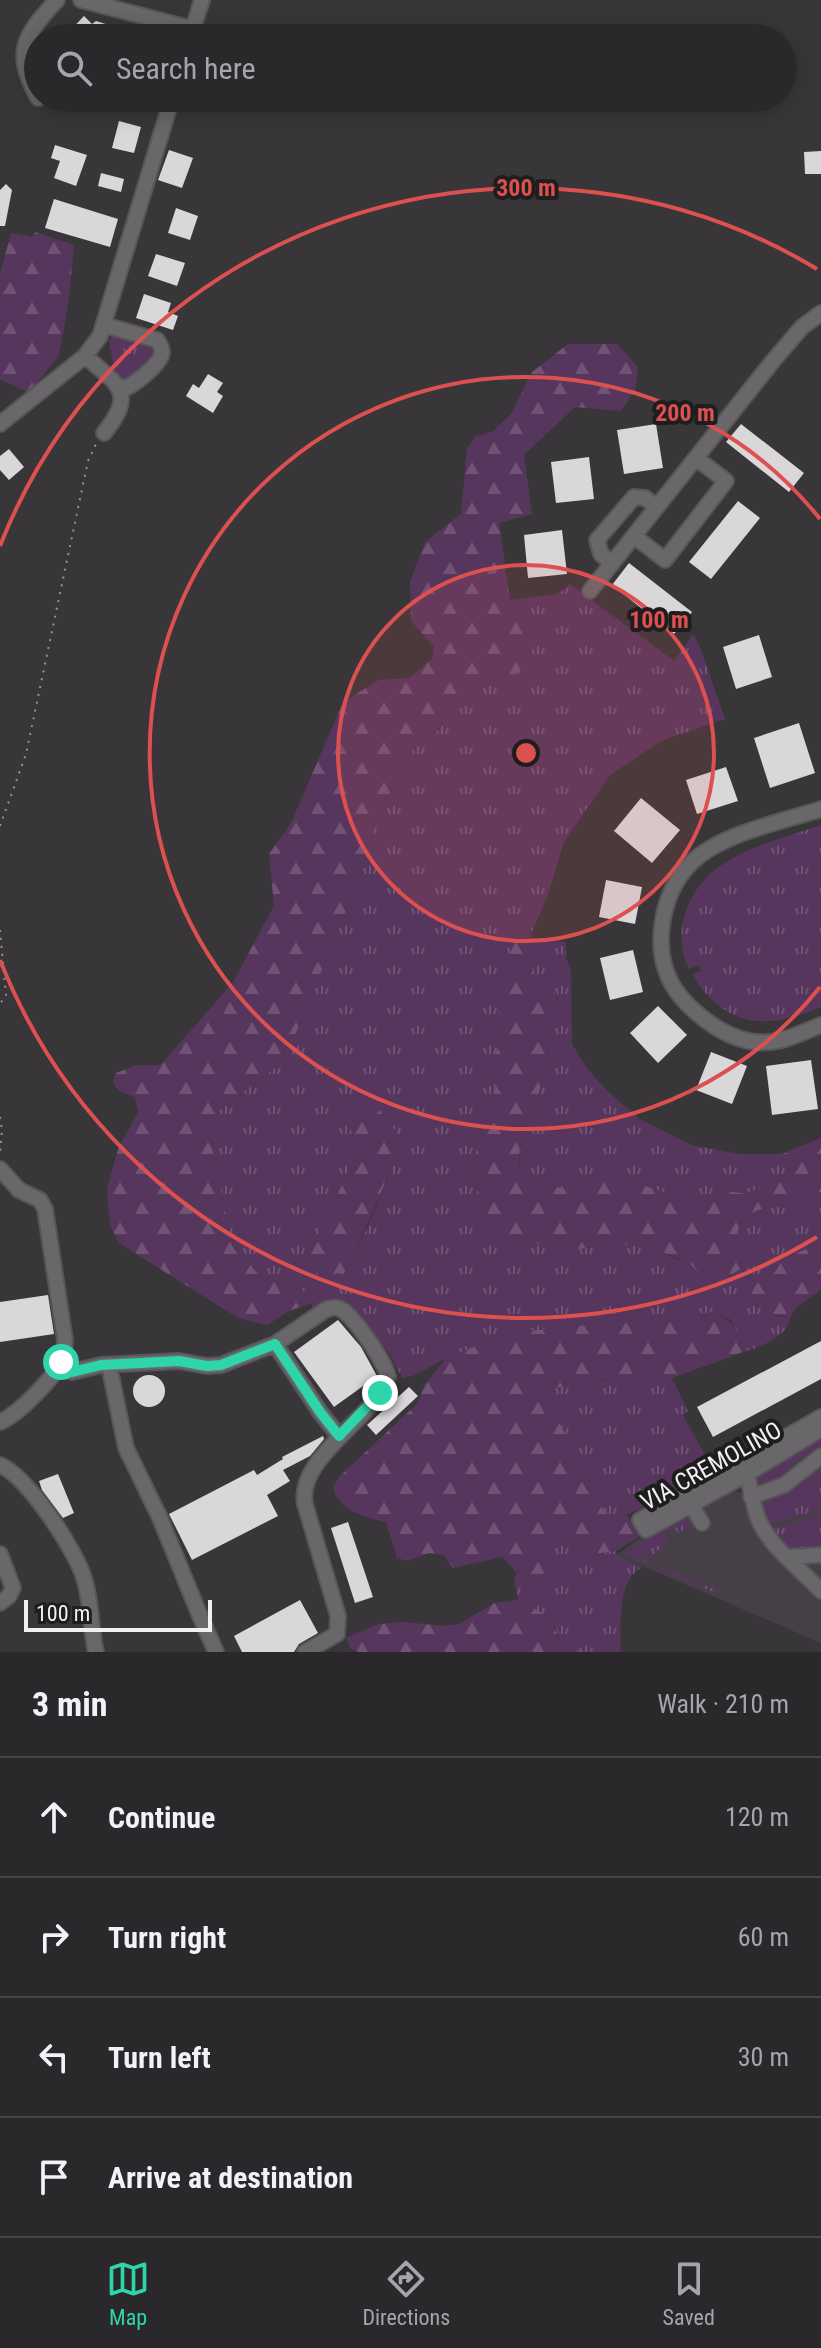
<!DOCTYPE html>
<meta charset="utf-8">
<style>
body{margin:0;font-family:"Roboto Condensed",sans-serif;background:#323033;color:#f1f3f6}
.scale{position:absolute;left:24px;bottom:20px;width:188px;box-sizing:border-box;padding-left:8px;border:4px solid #f2f0f2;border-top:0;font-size:22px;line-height:28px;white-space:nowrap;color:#f2f0f2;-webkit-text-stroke:6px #1f1e1f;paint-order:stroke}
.stop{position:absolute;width:24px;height:24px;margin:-18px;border:6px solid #2ed4aa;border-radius:50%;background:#fff}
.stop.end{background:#2ed4aa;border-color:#fff;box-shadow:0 2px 8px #0008}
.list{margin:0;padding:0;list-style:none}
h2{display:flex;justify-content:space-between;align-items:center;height:104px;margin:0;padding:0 32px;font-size:34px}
h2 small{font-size:26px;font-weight:400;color:#a5a6a9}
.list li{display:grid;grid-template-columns:52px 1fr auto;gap:24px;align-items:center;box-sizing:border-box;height:120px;padding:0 32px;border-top:2px solid #464447}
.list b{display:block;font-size:30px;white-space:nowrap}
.list em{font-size:26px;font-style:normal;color:#a5a6a9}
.icon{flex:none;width:44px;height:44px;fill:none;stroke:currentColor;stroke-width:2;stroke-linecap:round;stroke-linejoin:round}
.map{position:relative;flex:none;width:821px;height:1652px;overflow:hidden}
.search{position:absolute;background:#2a282b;box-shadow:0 4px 20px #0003;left:24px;right:24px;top:24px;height:88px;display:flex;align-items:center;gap:20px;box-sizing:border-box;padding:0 28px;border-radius:44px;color:#a5a6a9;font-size:30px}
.sheet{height:584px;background:#2a282b}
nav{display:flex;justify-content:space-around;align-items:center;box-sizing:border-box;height:112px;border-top:2px solid #464447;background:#2a282b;font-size:22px;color:#a5a6a9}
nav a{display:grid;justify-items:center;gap:4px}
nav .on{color:#2ed4aa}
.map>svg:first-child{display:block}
.built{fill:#463f46}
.grass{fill:url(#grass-tufts);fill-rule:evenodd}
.forest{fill:url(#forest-firs)}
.building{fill:#d9d7da}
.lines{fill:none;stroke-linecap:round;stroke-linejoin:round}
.minor-casing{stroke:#565557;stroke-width:18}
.path{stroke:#959396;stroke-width:2;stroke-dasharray:2 6;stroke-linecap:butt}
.minor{stroke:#69676a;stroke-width:14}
.route{stroke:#2ed4aa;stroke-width:10}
.ring{fill:none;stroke:#dc5050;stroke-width:4}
.labels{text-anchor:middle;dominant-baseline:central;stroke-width:8;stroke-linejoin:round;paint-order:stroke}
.street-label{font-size:24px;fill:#f2f0f2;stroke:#1f1e1f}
.centre{fill:#dc5050;stroke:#1f1e1f;stroke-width:4}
.ring-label{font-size:24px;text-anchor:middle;font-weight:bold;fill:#dc5050;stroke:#1f1e1f;stroke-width:8;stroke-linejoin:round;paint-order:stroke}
</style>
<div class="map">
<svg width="821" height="1652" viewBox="0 0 821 1652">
<defs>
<pattern id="grass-tufts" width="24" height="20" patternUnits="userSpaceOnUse" patternTransform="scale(2)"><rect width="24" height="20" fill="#57365d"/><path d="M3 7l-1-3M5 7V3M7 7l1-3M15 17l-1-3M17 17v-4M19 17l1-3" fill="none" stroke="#705375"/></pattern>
<pattern id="forest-firs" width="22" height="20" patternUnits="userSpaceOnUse" patternTransform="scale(2)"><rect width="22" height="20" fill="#57365d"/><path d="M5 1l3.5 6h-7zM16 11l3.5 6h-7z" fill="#705375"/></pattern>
</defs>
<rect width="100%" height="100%" fill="#383639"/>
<path class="built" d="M821,1434V1643L617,1555L640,1538L730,1491L745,1493L755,1480L758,1473Z"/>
<path class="grass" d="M113,336L151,348L153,354L131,379L118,377L114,369L109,341Z
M504,557L510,600L558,594L570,584L674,661L693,634L700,647L725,719L661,741L610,775L564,842L548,894L530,937L566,942V957L571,971L572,1044L587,1068L607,1091L640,1119L691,1145L740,1154H782L788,1169L779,1180L758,1190L743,1193L721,1191L703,1197L666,1193L640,1184L627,1185L586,1177L577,1185L567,1189L531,1182L520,1173C516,1136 533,1115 542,1082C549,1057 547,1031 560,1008L554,991L534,974L528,959V942L523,934L517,936L499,1018L502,1038L495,1054L494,1097L485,1109L486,1120L483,1134L476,1147L477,1218L498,1229L516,1244L562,1245L579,1249L611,1245L645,1244L676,1259L729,1276L749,1264C746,1258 742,1253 739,1247C731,1226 748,1211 767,1208C775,1206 785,1208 792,1205C802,1201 810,1195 821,1192V1234L806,1248L782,1261L775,1272L751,1287L756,1305L778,1317L791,1316C788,1337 761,1347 743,1352L740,1340L731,1320L716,1312L509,1333L446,1358L415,1375L402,1378L389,1353L346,1303C335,1295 323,1305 312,1311V1303L297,1283L260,1276L232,1244L210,1138L218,1111L276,1067L296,1033L361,874L372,830L409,753L439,729L461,694L474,682L503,680L534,638L493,599L489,586ZM376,1107L394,1130L399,1151L371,1219L351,1262L343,1275L306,1259L357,1154L350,1124Z
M821,825V1007C766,1030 727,1029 692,975L701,971L699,965L689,969C681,953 679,932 685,914C703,855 770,843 821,825Z
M597,1378L620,1385L652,1378H672L688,1411L683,1415L712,1468C679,1488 646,1511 608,1520L569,1441L547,1400L546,1391L576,1382L587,1383Z
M821,1434V1447L790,1466L795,1475L756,1492L755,1480L758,1473Z
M821,1457V1509L766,1526L758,1503Z
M821,1514V1551L791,1553L768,1531Z
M689,1516L693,1523L678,1533L674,1527L664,1534L668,1542L649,1558L639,1553L637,1556L719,1591L718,1594L624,1554L642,1541Z
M572,1532L593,1554L616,1551L617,1555L642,1567C637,1571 631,1575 628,1582C620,1595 620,1633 621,1650L619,1652H580L560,1642L556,1628L527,1604L518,1600L514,1579L517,1573L530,1580L542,1577L555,1544Z"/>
<path class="forest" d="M35,232L74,245L69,299L59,355L29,393L0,379V274L11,233L32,237Z
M568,344H617L638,367L635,391L620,411L575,407L524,455L532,514L499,523L504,557L489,586L493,599L534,638L532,652L525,668L503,680L474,682L461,694L439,728L409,753L372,830L361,874L296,1033L276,1067L218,1111L210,1138L232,1244L260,1276L297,1283L312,1303L289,1311L267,1325L238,1318L119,1243L110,1225L107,1189L118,1149L138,1112L135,1097L119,1091L113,1083L116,1073L137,1065H161L233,982L274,906L269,854L291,823L343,702L379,680L409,678L432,659L434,647L411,621L410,582L425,542L461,514L467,449L475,437L493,431L511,414L532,372Z
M524,934L528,942V959L534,974L554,991L560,1008C547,1031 549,1057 542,1082C533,1115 515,1137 520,1173L531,1182L567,1189L577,1185L586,1177L604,1174L616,1183L640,1184L666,1193L702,1197L721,1191L743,1193L758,1190L779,1180L788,1169L782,1154L821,1138V1192C810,1195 802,1201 792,1205C785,1208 775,1206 767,1208C748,1211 731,1226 740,1247C742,1253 746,1259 749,1264L729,1276L706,1280L690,1264L645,1244L611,1245L579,1249L562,1245L515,1244L498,1229L492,1231L482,1228L477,1219L476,1147L483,1134L486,1120L485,1109L494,1097L495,1054L502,1038L499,1018L511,950L517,936Z
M359,1099L376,1106L395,1130L399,1151L351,1262L343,1275L338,1273C323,1279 312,1273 306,1259L357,1154L350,1124V1109Z
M821,1234V1290L796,1308L791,1316C772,1318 760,1309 748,1295L751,1287L775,1272L782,1261L807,1248Z
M716,1312C735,1323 739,1331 743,1352L672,1378H652L621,1385H611L604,1379L597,1378L587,1383L575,1382L547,1391V1400L569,1441L608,1520L627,1515L640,1536L616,1551L593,1554L572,1532L555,1544L542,1577L530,1580L517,1573L502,1557L453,1568L444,1555L429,1553L408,1561L397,1558L386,1522C365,1518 338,1510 333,1487L340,1476L417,1404L424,1386L446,1358L509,1333Z
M518,1600L550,1617L560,1642L580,1652H359L351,1649L346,1638L379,1624L404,1622L445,1626L459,1624L494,1603Z"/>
<path class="building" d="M84,16L92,24L96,21L112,26L125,38H63Z
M119,121L141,127L134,153L112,148Z
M55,145L87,155L76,186L54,178L60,161L51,158Z
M169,150L193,158L182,188L158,180Z
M821,151V174H805L804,152Z
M101,173L124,179L121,192L98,186Z
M6,184L12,190L5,226H0V190Z
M54,199L118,219L110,247L45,228Z
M176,208L198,216L190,240L168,233Z
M156,254L185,263L177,286L148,276Z
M144,294L171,303L168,312L178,316L173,330L136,318Z
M208,374L223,383L217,392L223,396L213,413L186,396L193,384L199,388Z
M656,424L663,468L624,474L617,430Z
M741,424L804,473L789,492L726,442Z
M9,449L24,467L9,480L0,470V456Z
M589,457L594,499L556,503L551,462Z
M738,501L760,518L711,579L689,562Z
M562,530L567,574L528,578L524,535Z
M629,563L692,612L674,634L612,585Z
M759,635L772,677L736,689L723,647Z
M799,723L815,773L770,788L754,738Z
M726,767L738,801L697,814L686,780Z
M641,798L680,830L652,863L614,831Z
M606,880L642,887L635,924L599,917Z
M633,950L643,992L610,1000L600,958Z
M658,1006L687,1035L658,1063L630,1033Z
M711,1052L747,1066L732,1104L696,1090Z
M811,1060L818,1109L772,1115L766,1066Z
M48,1295L54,1334L0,1342V1302Z
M338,1320L361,1347L377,1376L334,1407L294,1352Z
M821,1341V1379L713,1437L697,1407Z
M133 1391a16 16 0 1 1 32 0a16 16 0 1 1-32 0Z
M409,1387L418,1396L376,1435L367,1425Z
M323,1436L324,1439L310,1456L283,1470L290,1481L267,1495L278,1516L192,1560L169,1514L254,1470L257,1475L283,1459L282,1457Z
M58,1474L74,1513L63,1518L42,1490L39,1481Z
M348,1522L373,1597L355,1603L331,1528Z
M300,1600L318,1633L299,1644L294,1652H242L234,1636Z"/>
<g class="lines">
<g class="minor-casing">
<path id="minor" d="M81,0L193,29
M190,38L202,0
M38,98C12,51 25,35 57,0
M104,325L157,340C159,344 162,347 162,352C162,363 136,383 126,388L119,386
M85,356C118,385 137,392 104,433
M0,424L85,356L100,336L172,98
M634,536L665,560L726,481L696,458
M612,564L601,554L597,540L634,497L645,498L657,507
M590,591L773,361L802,327L821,313
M821,809C782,822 722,833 692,862C661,892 651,949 673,986C684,1004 700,1017 717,1028C732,1037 751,1044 769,1042C787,1041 805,1031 821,1025
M0,1169L19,1190L40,1200L45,1209L65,1340C65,1349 63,1357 59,1365C50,1382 17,1415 0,1422
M275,1344L320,1412L339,1436
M109,1365L126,1448L160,1518L200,1616L216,1652
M58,1366L72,1372L101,1365L179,1361L207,1366L221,1365L275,1344L325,1310C332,1307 337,1306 344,1311C358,1323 383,1359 388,1376C376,1418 296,1457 305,1504L338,1616L337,1634L305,1652
M821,1417L640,1520L646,1530L747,1474L821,1429
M0,1465C27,1476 75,1549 84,1578C92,1602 90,1628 96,1652
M743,1467C751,1479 752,1505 759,1521C772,1549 800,1568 821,1591
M751,1497L784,1485L821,1456
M691,1505L702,1523
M0,1554L13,1588L9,1596L0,1603
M787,1557L821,1555"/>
</g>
<path class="path" d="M0,826L26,754L88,461L96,444
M0,930L6,995L0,1004
M0,1117L2,1130L0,1155"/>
<use href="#minor" class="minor"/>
</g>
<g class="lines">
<path class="route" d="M61,1362L58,1366L72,1372L101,1365L179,1361L207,1366L221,1365L275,1344L320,1412L339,1436L380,1393"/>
</g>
<circle cx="526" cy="753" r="188" fill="#dc5050" fill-opacity=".12"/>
<g class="ring">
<circle cx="526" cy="753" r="188"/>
<path d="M820 987A376 376 0 1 1 820 519"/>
<path d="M817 1237A565 565 0 0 1 0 960M0 546A565 565 0 0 1 817 269"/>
</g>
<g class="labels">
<g class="street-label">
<text transform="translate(711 1466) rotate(-29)">VIA CREMOLINO</text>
</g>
</g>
<circle cx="526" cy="753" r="12" class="centre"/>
<g class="ring-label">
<text x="526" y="196">300 m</text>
<text x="685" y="421">200 m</text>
<text x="659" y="628">100 m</text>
</g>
</svg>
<div class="scale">100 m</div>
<div class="stop" style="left:61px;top:1362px"></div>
<div class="stop end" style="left:380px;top:1393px"></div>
<div class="search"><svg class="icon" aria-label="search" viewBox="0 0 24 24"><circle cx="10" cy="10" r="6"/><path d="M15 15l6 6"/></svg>Search here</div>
</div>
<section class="sheet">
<h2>3 min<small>Walk · 210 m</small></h2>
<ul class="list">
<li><svg class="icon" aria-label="ahead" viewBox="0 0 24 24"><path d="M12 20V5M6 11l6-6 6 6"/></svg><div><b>Continue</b></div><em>120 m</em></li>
<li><svg class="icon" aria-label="right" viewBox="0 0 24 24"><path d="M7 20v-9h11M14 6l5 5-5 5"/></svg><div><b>Turn right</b></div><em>60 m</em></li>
<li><svg class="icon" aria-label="left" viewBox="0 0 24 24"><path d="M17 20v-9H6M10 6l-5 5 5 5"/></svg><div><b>Turn left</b></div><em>30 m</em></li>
<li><svg class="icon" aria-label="arrive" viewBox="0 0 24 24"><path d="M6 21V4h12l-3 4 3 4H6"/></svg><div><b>Arrive at destination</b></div></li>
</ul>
</section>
<nav>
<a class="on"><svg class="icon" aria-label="map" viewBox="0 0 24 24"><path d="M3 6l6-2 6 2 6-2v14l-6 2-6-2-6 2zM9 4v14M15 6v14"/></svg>Map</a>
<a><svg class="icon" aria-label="directions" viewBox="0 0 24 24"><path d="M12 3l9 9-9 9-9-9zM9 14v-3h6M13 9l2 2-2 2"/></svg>Directions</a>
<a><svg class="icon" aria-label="saved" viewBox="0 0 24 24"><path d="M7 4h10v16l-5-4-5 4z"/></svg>Saved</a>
</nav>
